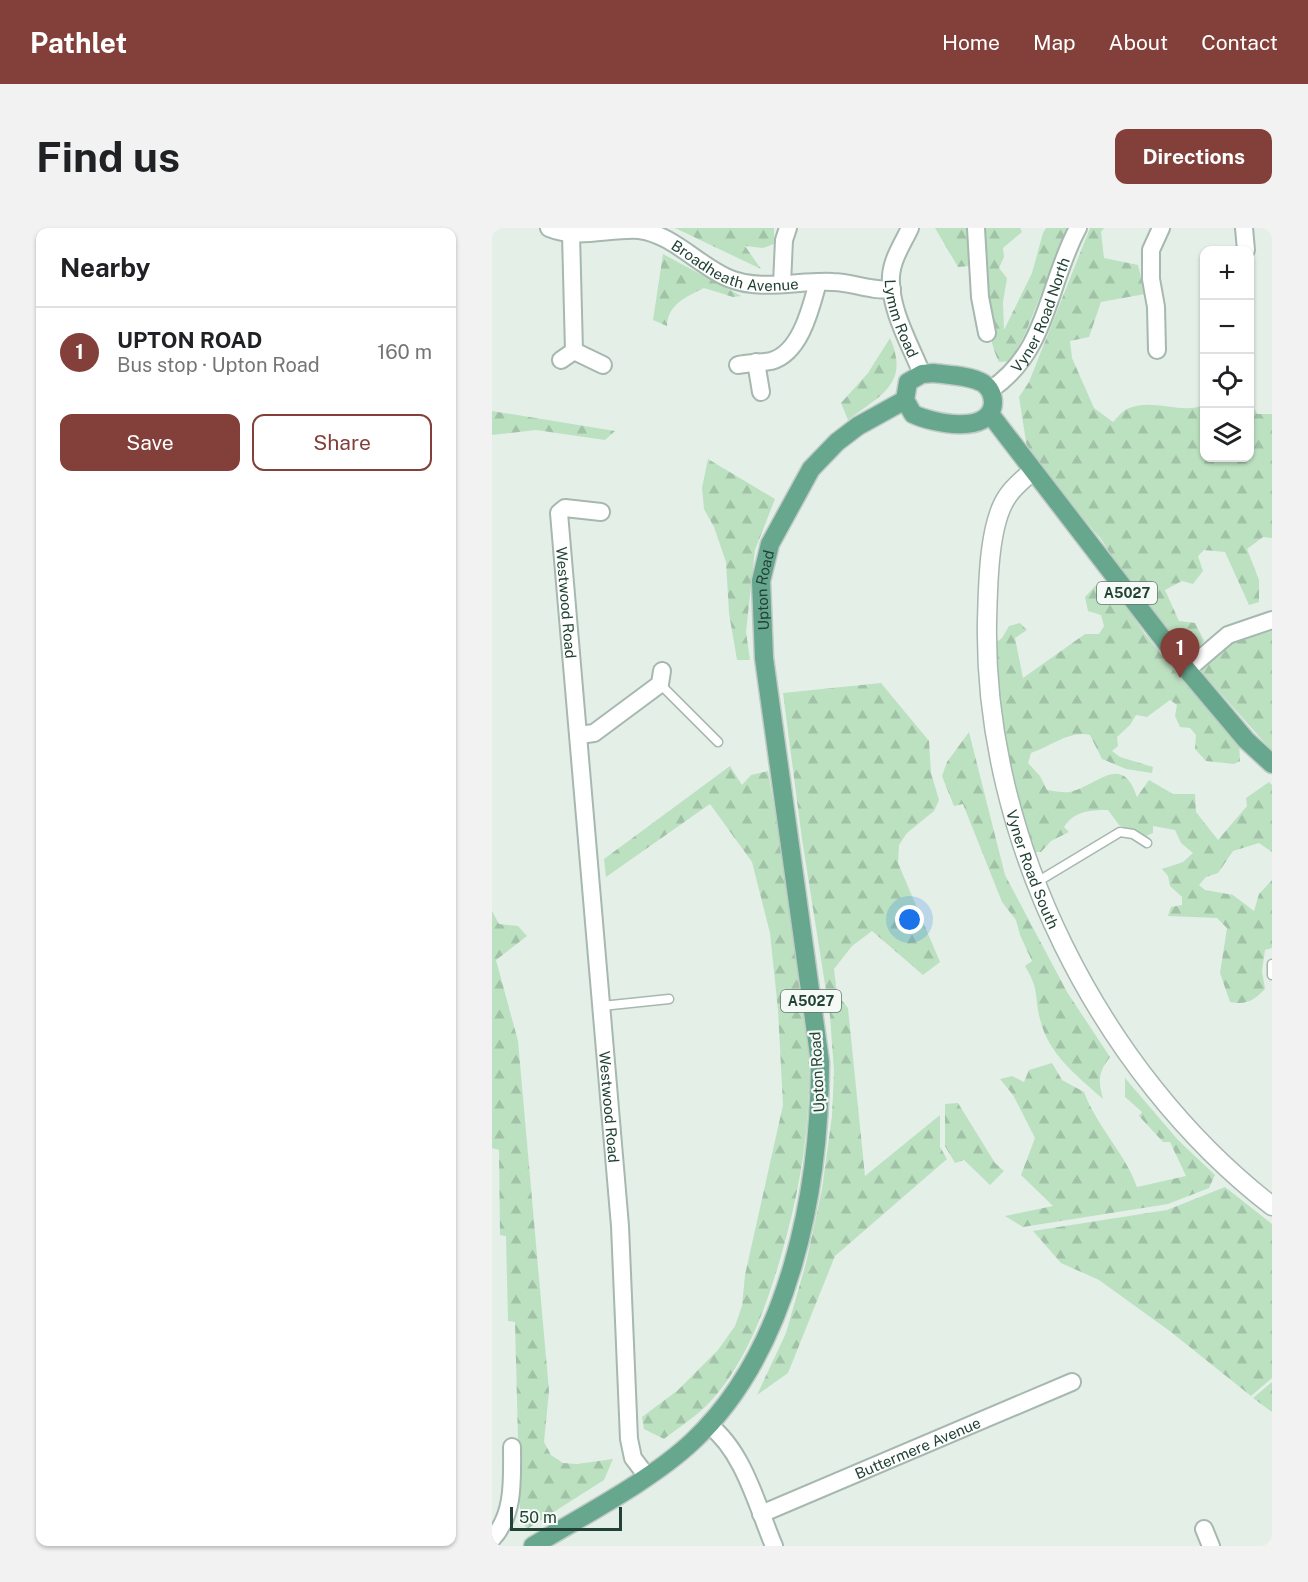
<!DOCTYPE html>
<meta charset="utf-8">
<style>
body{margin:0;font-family:"Public Sans",sans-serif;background:#f2f2f2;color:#202124}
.controls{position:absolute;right:18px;top:18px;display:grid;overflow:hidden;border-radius:12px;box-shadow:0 2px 4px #0004}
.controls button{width:54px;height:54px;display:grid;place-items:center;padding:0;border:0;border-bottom:2px solid #e0e0e0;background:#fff;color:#202124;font:30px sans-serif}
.scale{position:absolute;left:18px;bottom:15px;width:112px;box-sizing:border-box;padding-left:6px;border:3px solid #224235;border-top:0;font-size:16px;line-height:21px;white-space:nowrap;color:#224235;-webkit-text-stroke:4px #f5faf7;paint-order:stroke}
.you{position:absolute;left:418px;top:692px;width:21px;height:21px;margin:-15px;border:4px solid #fff;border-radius:50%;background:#1a73e8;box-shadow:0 0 0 9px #1a73e833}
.badge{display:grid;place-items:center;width:39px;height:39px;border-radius:50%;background:#83403a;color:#fff;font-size:20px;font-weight:700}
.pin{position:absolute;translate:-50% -50px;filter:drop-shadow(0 2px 3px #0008)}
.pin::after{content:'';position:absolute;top:32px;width:21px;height:18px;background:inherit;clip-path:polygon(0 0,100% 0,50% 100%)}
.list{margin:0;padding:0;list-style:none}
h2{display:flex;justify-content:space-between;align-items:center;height:78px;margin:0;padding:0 24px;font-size:26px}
h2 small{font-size:20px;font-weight:400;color:#757577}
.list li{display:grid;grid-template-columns:39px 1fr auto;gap:18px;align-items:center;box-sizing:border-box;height:90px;padding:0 24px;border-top:2px solid #e0e0e0}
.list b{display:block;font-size:22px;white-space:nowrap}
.list p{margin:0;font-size:20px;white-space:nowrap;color:#757577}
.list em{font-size:20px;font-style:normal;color:#757577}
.actions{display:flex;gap:12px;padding:18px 24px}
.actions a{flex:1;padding:14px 0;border:2px solid #83403a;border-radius:12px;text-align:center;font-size:21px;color:#83403a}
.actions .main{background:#83403a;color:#fff}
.icon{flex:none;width:33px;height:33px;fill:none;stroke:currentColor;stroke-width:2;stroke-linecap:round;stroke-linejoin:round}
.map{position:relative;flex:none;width:780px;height:1318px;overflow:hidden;border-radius:12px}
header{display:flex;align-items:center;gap:36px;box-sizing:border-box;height:84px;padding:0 30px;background:#83403a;color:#fff}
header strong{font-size:28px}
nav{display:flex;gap:33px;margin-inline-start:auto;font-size:21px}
.intro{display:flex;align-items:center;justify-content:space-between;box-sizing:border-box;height:144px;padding:0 36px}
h1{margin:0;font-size:42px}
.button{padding:15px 27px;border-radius:12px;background:#83403a;color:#fff;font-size:21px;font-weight:700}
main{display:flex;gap:36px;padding:0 36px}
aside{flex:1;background:#fff;border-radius:12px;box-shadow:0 2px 4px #0004}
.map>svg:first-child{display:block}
.forest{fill:url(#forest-firs)}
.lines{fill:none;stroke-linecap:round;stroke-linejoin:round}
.service-casing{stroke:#a6b8af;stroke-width:11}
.minor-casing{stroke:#a6b8af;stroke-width:20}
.tertiary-casing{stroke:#a6b8af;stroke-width:21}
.primary-casing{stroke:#c1cac6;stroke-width:21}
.service{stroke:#fff;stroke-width:8}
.minor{stroke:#fff;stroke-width:16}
.tertiary{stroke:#fff;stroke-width:18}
.primary{stroke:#66a78d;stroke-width:18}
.labels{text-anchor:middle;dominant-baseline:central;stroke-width:4.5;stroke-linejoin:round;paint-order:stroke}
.shield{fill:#f5faf7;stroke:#61796f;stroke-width:1.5}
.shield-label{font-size:14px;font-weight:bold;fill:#224235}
.street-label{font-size:15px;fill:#224235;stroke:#f5faf7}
</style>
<header>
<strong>Pathlet</strong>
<nav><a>Home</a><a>Map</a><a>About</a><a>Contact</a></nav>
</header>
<div class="intro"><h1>Find us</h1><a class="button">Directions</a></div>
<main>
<aside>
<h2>Nearby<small></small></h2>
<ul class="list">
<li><span class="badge">1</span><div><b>UPTON ROAD</b><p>Bus stop · Upton Road</p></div><em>160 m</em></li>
</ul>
<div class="actions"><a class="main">Save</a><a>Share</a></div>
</aside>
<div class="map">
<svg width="780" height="1318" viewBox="0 0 780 1318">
<defs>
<pattern id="forest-firs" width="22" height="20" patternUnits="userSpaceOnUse" patternTransform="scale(1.5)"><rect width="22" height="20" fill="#bce1c1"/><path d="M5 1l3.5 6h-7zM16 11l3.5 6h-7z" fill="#a1c2a6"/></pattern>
</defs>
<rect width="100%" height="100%" fill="#e4efe8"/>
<path class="forest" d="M183,0H282V16L271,20L253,18L269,41Z
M443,0H528L530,4L511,20L512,29L507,40L515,50L511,74L512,102L540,45L551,5L554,0H576L533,106L519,133L507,134C491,102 497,61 493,26L477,22V38L466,39Z
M598,0H612L609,4L612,30L646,37L653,66L609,74L597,109L578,113L580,130L602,180L621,194C625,190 630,183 635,181C660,169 689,187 712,177V230H758V172L765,186H780V310L771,309L755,321L767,352V374L757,377L733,324L712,322L706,328L711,343L701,356L690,353L673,362L687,393L703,395L712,413L706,420L690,418L675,402L639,358L609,311L557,251L535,220L527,169L537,154Z
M171,26L249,68L241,69L212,60C194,69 176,76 175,98L161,92Z
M398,110C418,156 389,167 356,192L349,175L376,145Z
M0,183L123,203L113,212L44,202L0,207Z
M216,231L283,271L263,322L254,404L258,432H245L237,385L234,334L222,299L212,281L210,260Z
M613,356C633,369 642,393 657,411C685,447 714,481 747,513L748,533L742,536L714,533L703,521L704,507L698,500L688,499L683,488L685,477L678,472L655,489L644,487L638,497L625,509L626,518L620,523L628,529L661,539L660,545L634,541L610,531L598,507C578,502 558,519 539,525L536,535L548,548L555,562C562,563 572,565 578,564C607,557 630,524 645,569L657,552L681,566H703L704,584L726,612L755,578L754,570L777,554L780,557V624L767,615L741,623L726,645L714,649L707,657L713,662L741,667L762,683L767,666L780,652V720L773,722L770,743L773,761C761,773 755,777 738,774L728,745L735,700L725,690L676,688L679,679L690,677V669L678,658L676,648L670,641L691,634L701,625L689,615L683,602L661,598V605L654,608L627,597L616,582C598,582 582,583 572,599L577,604L559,613L549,624H538L499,468L494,422L510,410L517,398L528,395L535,402L523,410L531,450L593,406H607L612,398L609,387L596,383L593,369L603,358Z
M780,394V523L707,441L732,413Z
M389,455L437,513L439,545L447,572L442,583L415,605L407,617L406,635L448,734L431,747L380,703L360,718L342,741L345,766L356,780L373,948L448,887V919L455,931L343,1028L296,1145L265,1167L294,1105L314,1035L330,961L340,888L342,843L338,788L310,611L291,465Z
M477,504L513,647L575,764L618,829C606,845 606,852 611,871C585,848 556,826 548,791C542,767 548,763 533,738L540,733L528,707L524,692L510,674L471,576L462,578L450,548L455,534Z
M238,538L250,557L259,547L276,543C293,645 320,754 317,858C316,916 305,973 289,1028C274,1079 255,1134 218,1174C205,1188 187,1199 172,1211L152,1201L150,1189L186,1162L226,1122L243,1098L250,1078L253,1047L291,877L286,782L278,705L260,634L218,576L114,649L112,631Z
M0,683L7,696L26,698L35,708L4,732L26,813L57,1163L52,1214L59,1227L71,1235L85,1236L121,1231L112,1252L35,1301L28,1290L23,1094L16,1093L14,1008L8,1007L7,922L0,920Z
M560,835L570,852L592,864C605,899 633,925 645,959L694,948L678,914H671L647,888L650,884L633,869V850L686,912L723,947L717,960L676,976L531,999L513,988L561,978L529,947L543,910L521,867L508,851L520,848L532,854L537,842Z
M466,875L503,935L512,943L498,957L472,932L463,935L453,918V876Z
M733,959L780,996V1150L759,1168L679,1104L607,1052L569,1035L541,1003L675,982Z
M780,1154V1184L761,1170Z"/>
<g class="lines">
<g class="service-casing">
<path id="service" d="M168,456L226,514
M545,654L628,604L641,606L655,615
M780,736V747
M110,778L177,771"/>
</g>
<g class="minor-casing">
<g id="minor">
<path id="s1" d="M57,0C86,12 117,0 147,2C180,6 206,37 236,50C269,64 307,52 341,54C361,54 379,64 400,61"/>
<path id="s2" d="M418,0C411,15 400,31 399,48C397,81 418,116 430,146"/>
<path d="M484,0L488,69L495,105"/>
<path d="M752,0L754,22"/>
<path d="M290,56L292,12L296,0"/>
<path d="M665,122L664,79L659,51V22L669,0"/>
<path d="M82,123L111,137"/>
<path d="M69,132L82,123L79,6"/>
<path d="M264,134L269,164"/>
<path d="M246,137C256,135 268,135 279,133C309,125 319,79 326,54"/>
<path id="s3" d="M498,162C556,124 555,57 586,0"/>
<path id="s4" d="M109,284L73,280L67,285L128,998L137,1211L141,1230L154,1247"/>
<path d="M695,442L736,407L780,392"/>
<path d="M87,507L102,505L168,456L170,443"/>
<path d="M217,1197C252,1224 265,1278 282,1318"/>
<path id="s5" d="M269,1286L580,1154"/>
<path d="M712,1301L719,1318"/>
<path d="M0,1311C23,1286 20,1251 20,1219"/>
</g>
</g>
<g class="tertiary-casing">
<g id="tertiary">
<path id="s6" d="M540,243C532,251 521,259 515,269C496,297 496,360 495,394C491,611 608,845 780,978"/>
</g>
</g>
<g class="primary-casing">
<g id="primary">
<path d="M441,145C456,147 477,147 491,155C498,160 501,167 501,175C499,208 440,195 421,186L413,172L416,154L430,146Z"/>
<path d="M498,186L695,442L754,512L780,536"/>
<path id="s7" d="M41,1318C90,1288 160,1252 201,1213C298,1122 328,961 328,834L272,430L269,353L278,316L319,241L345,214L366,198L413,172"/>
</g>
</g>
<use href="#service" class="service"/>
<use href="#minor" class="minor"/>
<use href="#tertiary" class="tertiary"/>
<use href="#primary" class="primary"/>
</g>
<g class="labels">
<g class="shield">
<rect x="605" y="354" width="60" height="22" rx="4.5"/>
<rect x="289" y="762" width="60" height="22" rx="4.5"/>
</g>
<g class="shield-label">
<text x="635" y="365">A5027</text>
<text x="319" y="773">A5027</text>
</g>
<g class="street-label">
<text stroke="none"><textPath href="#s1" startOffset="196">Broadheath Avenue</textPath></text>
<text stroke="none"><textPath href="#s3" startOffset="93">Vyner Road North</textPath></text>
<text stroke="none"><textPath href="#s2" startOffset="96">Lymm Road</textPath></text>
<text stroke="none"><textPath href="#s7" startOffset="1078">Upton Road</textPath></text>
<text stroke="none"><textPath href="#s4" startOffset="134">Westwood Road</textPath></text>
<text stroke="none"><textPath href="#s6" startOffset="417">Vyner Road South</textPath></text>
<text transform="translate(325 844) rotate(-93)">Upton Road</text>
<text stroke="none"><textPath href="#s4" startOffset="640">Westwood Road</textPath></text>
<text stroke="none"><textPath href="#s5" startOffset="170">Buttermere Avenue</textPath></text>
</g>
</g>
</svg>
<div class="controls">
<button>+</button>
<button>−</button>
<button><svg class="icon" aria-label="locate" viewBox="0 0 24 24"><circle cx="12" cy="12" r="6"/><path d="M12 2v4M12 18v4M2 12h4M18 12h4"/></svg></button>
<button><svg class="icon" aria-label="layers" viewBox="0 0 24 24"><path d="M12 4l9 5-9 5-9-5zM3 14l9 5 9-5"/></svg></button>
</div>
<div class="scale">50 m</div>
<div class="you"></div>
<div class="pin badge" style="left:688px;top:450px">1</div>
</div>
</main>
